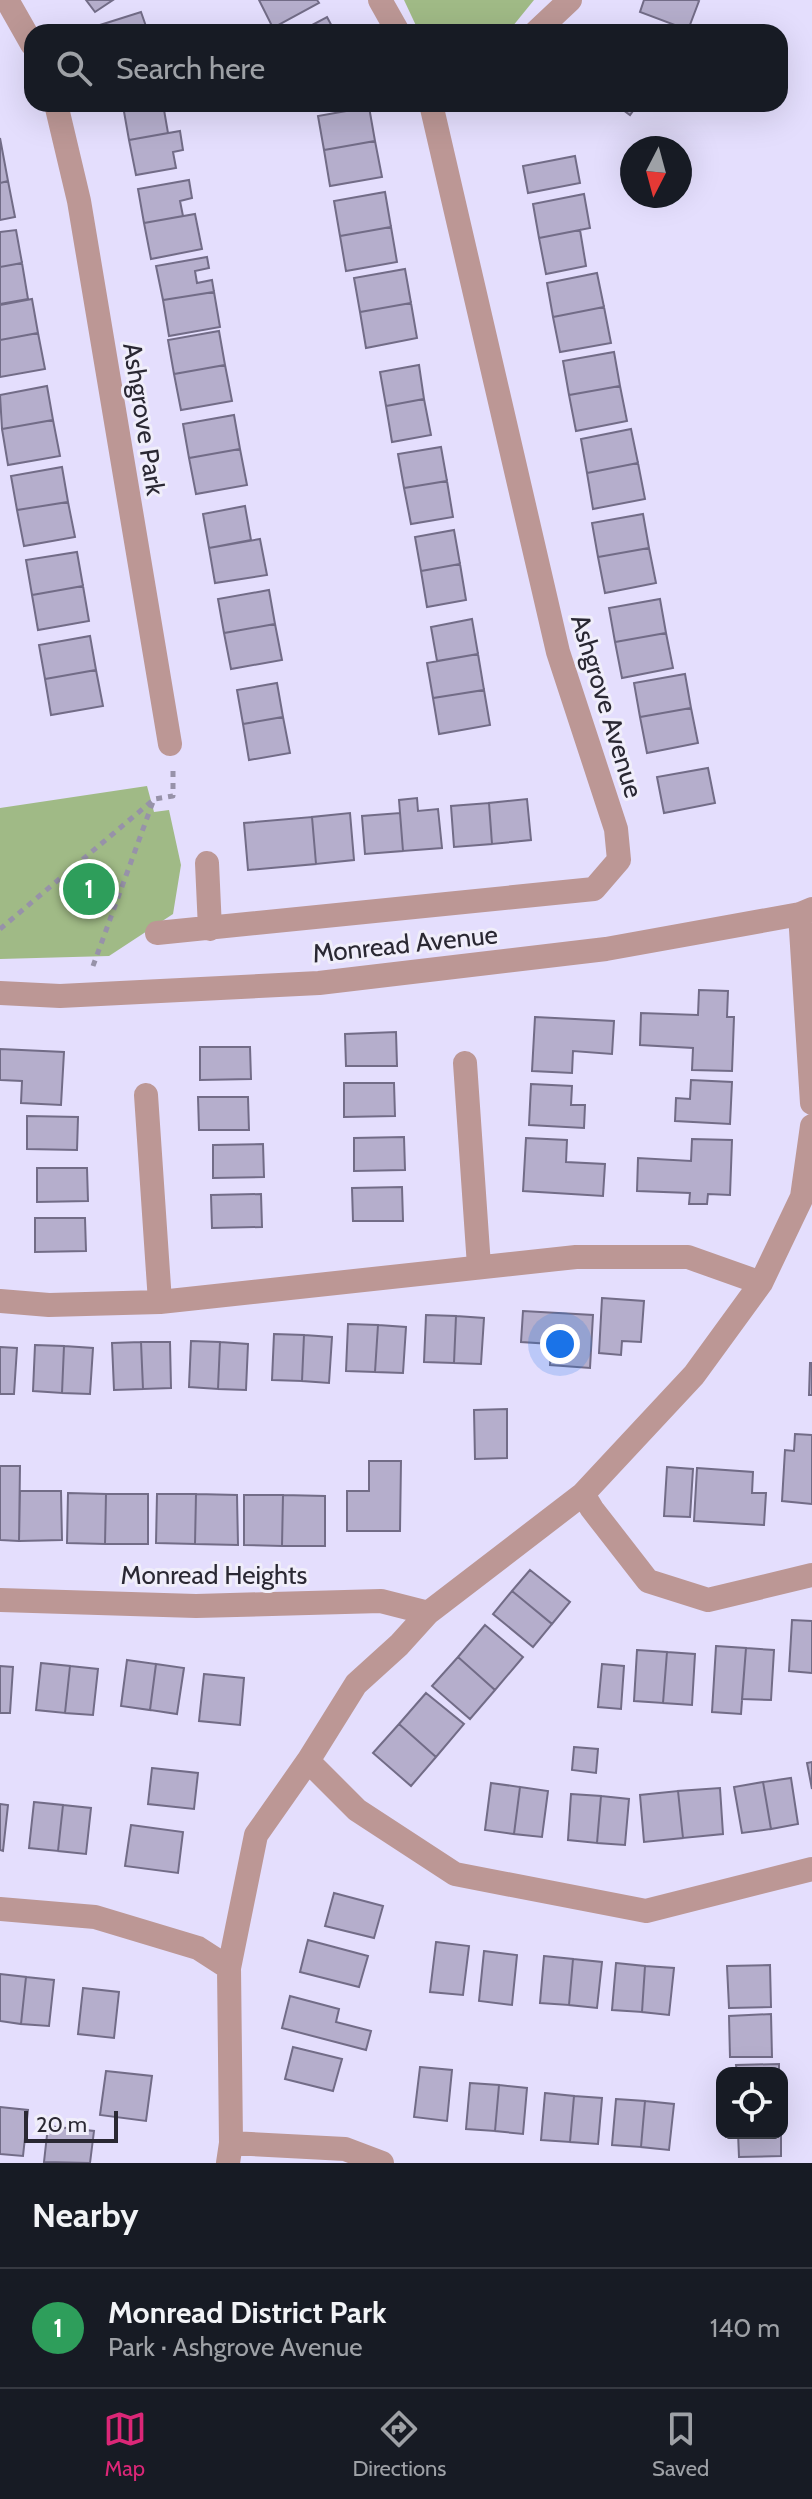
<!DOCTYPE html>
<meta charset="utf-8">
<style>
body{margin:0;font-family:Cabin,sans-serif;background:#20242c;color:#f1f3f6}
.controls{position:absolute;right:24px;bottom:24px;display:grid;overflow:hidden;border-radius:16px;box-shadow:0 8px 32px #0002}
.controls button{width:72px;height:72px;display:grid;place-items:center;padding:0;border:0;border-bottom:2px solid #363941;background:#171b24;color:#f1f3f6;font:40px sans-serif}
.compass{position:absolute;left:620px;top:136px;width:72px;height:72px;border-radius:50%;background:#171b24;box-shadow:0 8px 32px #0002;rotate:186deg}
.scale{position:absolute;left:24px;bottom:20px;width:94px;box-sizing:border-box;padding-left:8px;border:4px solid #2a2833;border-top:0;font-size:22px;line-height:28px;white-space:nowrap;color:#2a2833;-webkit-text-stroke:6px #f0eefa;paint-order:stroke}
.you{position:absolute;left:560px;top:1344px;width:28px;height:28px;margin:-20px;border:6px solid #fff;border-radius:50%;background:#1a73e8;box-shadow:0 0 0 12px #1a73e833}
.badge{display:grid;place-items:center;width:52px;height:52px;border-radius:50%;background:#db2777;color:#fff;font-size:26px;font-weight:700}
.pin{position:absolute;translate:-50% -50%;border:4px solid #fff;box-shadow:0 2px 8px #0006}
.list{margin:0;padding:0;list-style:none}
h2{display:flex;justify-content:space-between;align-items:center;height:104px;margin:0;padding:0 32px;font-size:34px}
h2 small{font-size:26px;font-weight:400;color:#9ea1a6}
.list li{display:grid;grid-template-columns:52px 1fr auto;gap:24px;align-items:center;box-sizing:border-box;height:120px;padding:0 32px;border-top:2px solid #363941}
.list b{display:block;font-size:30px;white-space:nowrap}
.list p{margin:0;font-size:26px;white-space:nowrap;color:#9ea1a6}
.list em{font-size:26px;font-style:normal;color:#9ea1a6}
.icon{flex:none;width:44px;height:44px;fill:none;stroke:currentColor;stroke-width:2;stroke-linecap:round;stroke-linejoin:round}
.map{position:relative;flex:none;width:812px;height:2163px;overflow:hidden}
.search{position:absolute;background:#171b24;box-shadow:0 8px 32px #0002;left:24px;right:24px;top:24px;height:88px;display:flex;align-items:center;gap:20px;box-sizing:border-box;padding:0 28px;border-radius:24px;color:#9ea1a6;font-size:30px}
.sheet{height:224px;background:#171b24}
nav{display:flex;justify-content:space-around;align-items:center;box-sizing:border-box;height:112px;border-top:2px solid #363941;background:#171b24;font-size:22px;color:#9ea1a6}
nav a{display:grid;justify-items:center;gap:4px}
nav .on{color:#db2777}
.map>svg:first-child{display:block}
.green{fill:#a0ba86}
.building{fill:#b5aecc;stroke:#726c87;stroke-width:2}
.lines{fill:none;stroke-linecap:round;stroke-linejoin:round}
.path{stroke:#9792a9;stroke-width:5;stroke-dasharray:6 6;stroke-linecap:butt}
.street{stroke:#bc9795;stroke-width:24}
.labels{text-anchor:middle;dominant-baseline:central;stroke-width:6;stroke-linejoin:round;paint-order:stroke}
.street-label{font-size:26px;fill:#2a2833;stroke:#f0eefa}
</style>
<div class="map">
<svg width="812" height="2163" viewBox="0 0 812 2163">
<rect width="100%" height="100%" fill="#e4defd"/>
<path class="green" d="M404,0H534L508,32H419Z
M147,786L154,812L169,810L181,865L173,914L109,956L0,959V808Z"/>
<path class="building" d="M86,0H113L95,12Z
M259,0H317L319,3L273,28Z
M644,0H697L699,1L688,30L640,12Z
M141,12L148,32H102L100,25Z
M327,17L335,32H299Z
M132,104H163L168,133L129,140L123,106Z
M615,104H638L630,115Z
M369,107L375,141L324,150L318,116Z
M180,131L183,150L173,152L176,168L136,175L129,140Z
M0,138L8,181L0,183Z
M375,141L382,177L330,186L324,150Z
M575,156L580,183L528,193L523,166Z
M189,180L192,198L180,201L183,216L144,223L138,189Z
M8,181L15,217L0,220V183Z
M385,192L391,227L340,236L334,201Z
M584,194L590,228L539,238L533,204Z
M195,214L202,249L151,259L144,223Z
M391,227L397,262L346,271L340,236Z
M16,230L22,263L0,267V232Z
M580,230L586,266L546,274L539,238Z
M207,257L209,268L195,271L197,283L212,280L214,292L163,300L156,266Z
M22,263L28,299L0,304V267Z
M405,269L411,303L360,312L354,278Z
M597,273L604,307L553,317L547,283Z
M214,292L220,327L169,336L163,300Z
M32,299L38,333L0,340V305Z
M411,303L417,338L366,348L360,312Z
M604,307L611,343L560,352L553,317Z
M219,331L225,365L174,374L168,340Z
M38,333L45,369L0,377V340Z
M614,352L620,386L569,395L563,361Z
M225,365L232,401L181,410L174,374Z
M419,365L424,399L386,406L380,372Z
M47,386L53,420L2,429L0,395Z
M620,386L627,421L576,431L569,395Z
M424,399L431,435L392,442L386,406Z
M234,415L240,449L189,458L183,424Z
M53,420L60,456L8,465L2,429Z
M631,429L638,463L587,473L581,439Z
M441,447L447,481L404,488L398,454Z
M240,449L247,485L196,494L189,458Z
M638,463L645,499L593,509L587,473Z
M62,467L68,502L17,510L11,476Z
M447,481L453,517L411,524L404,488Z
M68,502L75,537L24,546L17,510Z
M245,506L251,540L209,548L203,514Z
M643,514L649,548L598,557L592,523Z
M454,530L460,564L421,571L415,537Z
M260,539L267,575L215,583L209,548Z
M649,548L656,583L605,593L598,557Z
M77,552L83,586L32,595L26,560Z
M460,564L466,600L427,607L421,571Z
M83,586L89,621L38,630L32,595Z
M269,590L275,624L224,633L218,599Z
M660,599L666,633L615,642L609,608Z
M472,619L478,654L437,661L431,627Z
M275,624L282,660L231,669L224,633Z
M666,633L673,668L622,678L615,642Z
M90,636L96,670L45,679L39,645Z
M478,654L484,690L433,698L427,663Z
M96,670L103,706L51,715L45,679Z
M685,674L691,708L640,717L634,683Z
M277,683L283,717L243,724L237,690Z
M484,690L490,725L439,734L433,698Z
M691,708L698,743L647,753L640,717Z
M283,717L290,753L249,760L243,724Z
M708,768L715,803L664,813L657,777Z
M417,798L418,811L438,809L442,848L403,851L399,800Z
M527,799L531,840L492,844L489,803Z
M489,803L492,844L454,847L451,806Z
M350,813L354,860L316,864L312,817Z
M400,813L403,851L365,854L362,816Z
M312,817L316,864L248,870L244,823Z
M699,990L728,991L727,1017H734L732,1071L692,1070L693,1048L640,1045L641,1013L698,1015Z
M535,1017L614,1021L612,1054L573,1051L572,1073L532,1071Z
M396,1032L397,1066H346L345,1034Z
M200,1047H250L251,1079L200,1080Z
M0,1049L64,1052L61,1105L21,1103L22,1081L0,1080Z
M691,1080L732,1082L730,1124L675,1121L676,1098L690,1099Z
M344,1083H394L395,1116L344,1117Z
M531,1084L572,1086L571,1105H585L584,1128L529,1125Z
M198,1097H248L249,1130H199Z
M27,1116L78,1117L77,1150L27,1149Z
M404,1137L405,1170L354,1171V1138Z
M526,1138L567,1140L566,1162L605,1164L603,1196L523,1191Z
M692,1139L732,1140L730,1195L708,1194L707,1204H689L690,1193L637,1191L638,1158L691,1161Z
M263,1144L264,1177L213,1178V1145Z
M37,1168H87L88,1201L37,1202Z
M402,1187L403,1221H353L352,1188Z
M261,1194L262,1227L212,1228L211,1195Z
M35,1218H85L86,1251L35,1252Z
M602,1298L644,1301L641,1342L622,1341L621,1355L599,1353Z
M523,1311L593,1315L590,1368L550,1365L551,1344L521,1342Z
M426,1315L456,1316L454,1363L424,1362Z
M456,1316L484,1318L481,1364L454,1363Z
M348,1324L378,1325L375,1372L346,1371Z
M378,1325L406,1327L403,1373L375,1372Z
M274,1334L304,1335L302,1381L272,1380Z
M304,1335L332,1337L329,1383L302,1381Z
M191,1341L220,1342L218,1389L189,1387Z
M141,1342H170L171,1388L143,1389Z
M141,1342L143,1389L114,1390L112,1343Z
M220,1342L248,1344L246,1390L218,1389Z
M35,1345L64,1346L62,1393L33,1391Z
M64,1346L93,1348L90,1394L62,1393Z
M0,1347L17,1348L14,1394H0Z
M810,1363H812V1395H809Z
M507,1409V1458L475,1459L474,1410Z
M795,1434L812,1435V1504L782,1501L785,1450L794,1451Z
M369,1461H401L400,1531H347V1491H369Z
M0,1466H20L19,1541L0,1540Z
M667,1467L693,1469L690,1517L664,1516Z
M697,1468L753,1472L752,1493H766L764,1525L694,1521Z
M20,1491H61L62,1540L19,1541Z
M68,1493L106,1494L105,1544L67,1543Z
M106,1494H148V1544H105Z
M157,1494H196L195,1544L156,1543Z
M196,1494L237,1495L238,1545L195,1544Z
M244,1495H283L282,1546L244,1545Z
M283,1495L325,1496V1546H282Z
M530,1570L570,1602L552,1624L512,1591Z
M512,1591L552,1624L533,1647L493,1614Z
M792,1620L812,1621V1673L789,1671Z
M485,1625L523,1657L495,1690L458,1657Z
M716,1646L746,1648L741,1714L712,1712Z
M746,1648L774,1650L771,1700L742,1699Z
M637,1650L667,1652L663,1703L634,1701Z
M667,1652L695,1654L692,1705L663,1703Z
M458,1657L495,1690L470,1719L432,1686Z
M127,1660L156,1664L150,1710L121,1706Z
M41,1663L70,1666L65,1713L36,1710Z
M156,1664L184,1668L177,1714L150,1710Z
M602,1664L624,1666L621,1709L598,1707Z
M0,1666L13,1667L10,1713H0Z
M70,1666L98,1669L93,1715L65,1713Z
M204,1674L244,1678L240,1725L199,1721Z
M426,1693L464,1724L436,1757L399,1724Z
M399,1724L436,1757L411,1786L373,1753Z
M574,1747L598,1749L596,1773L572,1770Z
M812,1762V1789L807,1763Z
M152,1768L198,1773L194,1809L148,1804Z
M791,1778L798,1824L771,1829L763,1782Z
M763,1782L771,1829L742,1833L734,1787Z
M491,1783L520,1787L514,1834L485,1830Z
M520,1787L548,1791L542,1837L514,1834Z
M720,1788L723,1834L683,1838L678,1791Z
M678,1791L683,1838L644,1842L640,1795Z
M571,1794L601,1796L597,1843L568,1840Z
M601,1796L629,1799L625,1845L597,1843Z
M34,1802L63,1805L58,1851L29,1848Z
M0,1804L8,1805L3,1851L0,1850Z
M63,1805L91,1808L86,1854L58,1851Z
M131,1825L183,1832L178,1873L125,1866Z
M334,1893L383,1906L374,1938L325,1926Z
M308,1940L368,1956L359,1987L300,1972Z
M436,1942L469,1946L463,1995L430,1992Z
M484,1951L517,1955L512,2005L479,2001Z
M544,1956L573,1959L569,2005L540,2003Z
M573,1959L602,1962L597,2008L569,2005Z
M616,1963L645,1966L642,2012L612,2010Z
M770,1965L771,2007L729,2008L727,1966Z
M645,1966L674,1968L669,2015L642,2012Z
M0,1974L26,1977L21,2024L0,2021Z
M26,1977L54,1980L49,2026L21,2024Z
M83,1988L119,1992L114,2038L78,2034Z
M290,1996L339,2009L336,2022L371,2031L366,2050L282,2028Z
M771,2014L772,2057H730L729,2016Z
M293,2047L342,2059L333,2091L285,2079Z
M779,2064V2073H737L736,2065Z
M420,2067L452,2070L447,2121L414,2117Z
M106,2071L152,2076L146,2121L100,2115Z
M470,2083L499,2085L495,2131L466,2129Z
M499,2085L527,2088L523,2134L495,2131Z
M545,2093L574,2096L570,2142L541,2140Z
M574,2096L602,2098L598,2144L570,2142Z
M616,2099L645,2101L641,2147L612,2145Z
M645,2101L674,2104L669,2150L641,2147Z
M0,2107L28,2110L23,2156L0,2154Z
M48,2126L94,2131L90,2163L44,2162Z
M738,2133H781V2156L739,2157Z"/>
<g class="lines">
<path class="path" d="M0,929L152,801
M93,966L154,799L173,796V771"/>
<path class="street" d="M7,0L32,44
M380,0L398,32
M536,32L570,0
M56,104L79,201L170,744
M207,863L210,929
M800,914L812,1103
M157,933L594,889L619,860L616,829L558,652L431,104
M0,993L60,996L319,983L606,949L800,914L812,909
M465,1063L479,1266
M146,1095L160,1302
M0,1301L49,1305L160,1302L576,1257H688L761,1283
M583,1494L592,1509L648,1581L708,1600L812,1575
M0,1600L196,1606L381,1601L428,1613
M308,1761L357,1810L455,1874L646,1911L812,1869
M0,1909L95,1917L198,1948L229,1968
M231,2143L345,2149L382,2163
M228,2163L231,2143L229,1968L256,1835L308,1761L356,1684L399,1645L428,1613L583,1494L694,1375L761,1283L802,1197L812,1126"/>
</g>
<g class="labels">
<g class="street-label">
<text transform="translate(144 419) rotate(81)">Ashgrove Park</text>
<text transform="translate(607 706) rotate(73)">Ashgrove Avenue</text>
<text transform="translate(405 944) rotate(-6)">Monread Avenue</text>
<text x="214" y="1575">Monread Heights</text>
</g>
</g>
</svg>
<div class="controls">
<button><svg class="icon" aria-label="locate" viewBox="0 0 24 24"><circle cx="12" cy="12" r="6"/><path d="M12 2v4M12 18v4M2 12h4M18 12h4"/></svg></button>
</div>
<svg class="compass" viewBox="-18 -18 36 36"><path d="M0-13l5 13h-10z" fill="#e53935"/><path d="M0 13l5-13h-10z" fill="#9ea1a6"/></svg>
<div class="scale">20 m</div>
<div class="you"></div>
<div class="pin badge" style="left:89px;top:889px;background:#2e9e5b">1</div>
<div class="search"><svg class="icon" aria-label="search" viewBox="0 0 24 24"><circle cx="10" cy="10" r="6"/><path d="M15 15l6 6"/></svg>Search here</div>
</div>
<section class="sheet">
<h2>Nearby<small></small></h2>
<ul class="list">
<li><span class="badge" style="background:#2e9e5b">1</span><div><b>Monread District Park</b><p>Park · Ashgrove Avenue</p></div><em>140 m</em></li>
</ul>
</section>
<nav>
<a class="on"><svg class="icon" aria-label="map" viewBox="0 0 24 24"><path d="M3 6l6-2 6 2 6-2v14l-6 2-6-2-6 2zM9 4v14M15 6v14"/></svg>Map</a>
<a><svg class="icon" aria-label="directions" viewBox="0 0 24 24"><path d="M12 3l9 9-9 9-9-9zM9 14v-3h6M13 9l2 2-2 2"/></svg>Directions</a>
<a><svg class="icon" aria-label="saved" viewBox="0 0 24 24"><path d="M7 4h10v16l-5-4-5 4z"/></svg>Saved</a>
</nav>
